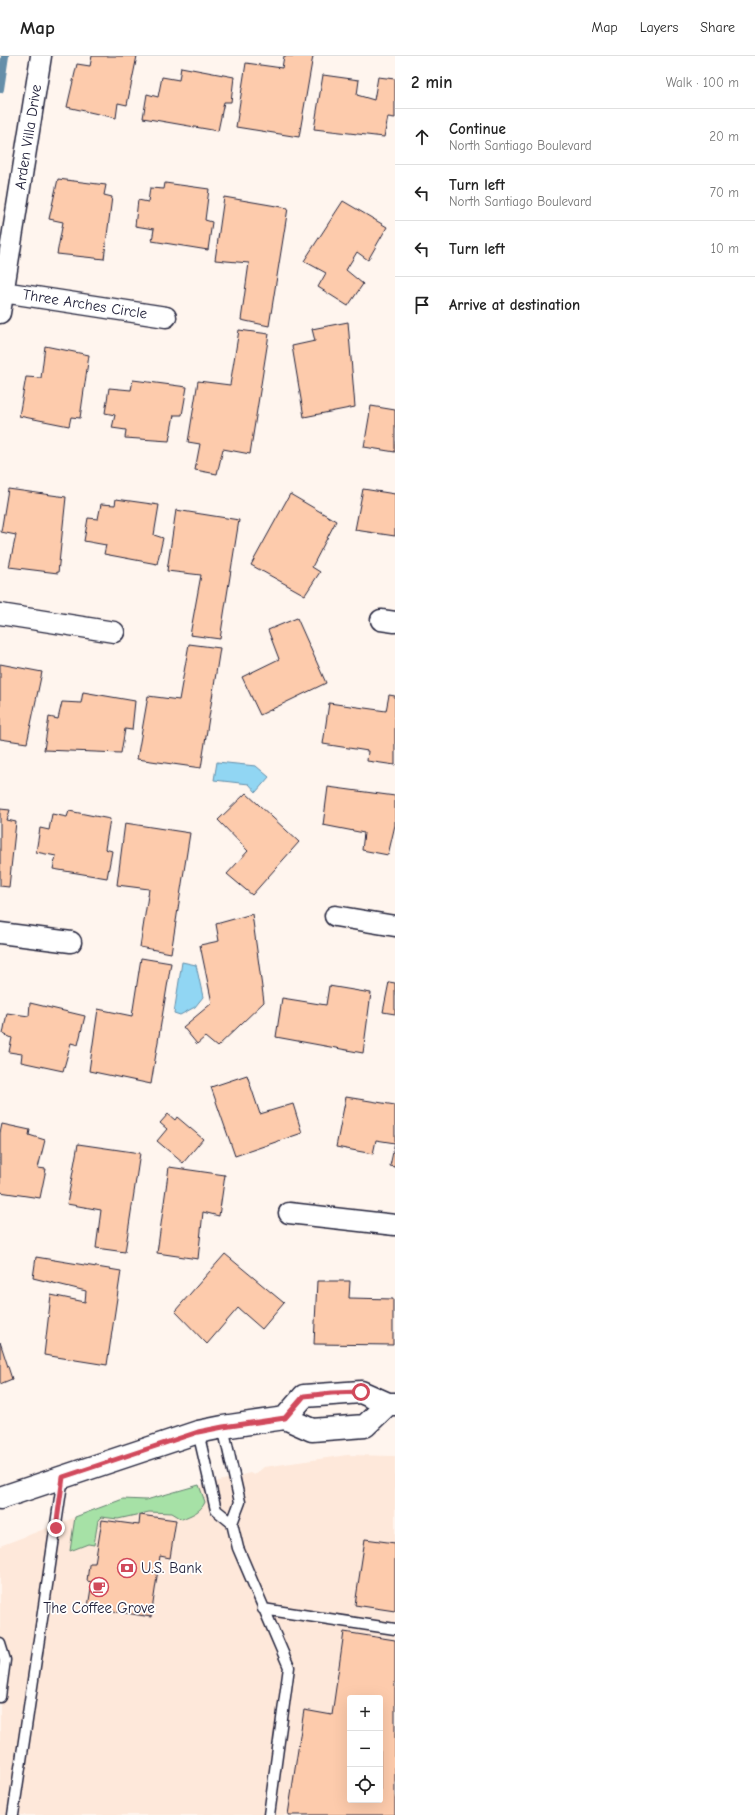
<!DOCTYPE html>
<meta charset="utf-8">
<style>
body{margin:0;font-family:"Comic Neue",sans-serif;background:#f6f6f6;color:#222}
.controls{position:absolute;right:12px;bottom:12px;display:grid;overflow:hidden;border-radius:4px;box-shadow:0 4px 16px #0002}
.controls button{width:36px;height:36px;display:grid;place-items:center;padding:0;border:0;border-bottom:1px solid #e0e0e0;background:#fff;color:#222;font:20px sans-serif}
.stop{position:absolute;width:12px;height:12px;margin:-9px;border:3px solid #d1495b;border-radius:50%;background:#fff}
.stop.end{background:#d1495b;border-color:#fff;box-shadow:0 1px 4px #0008}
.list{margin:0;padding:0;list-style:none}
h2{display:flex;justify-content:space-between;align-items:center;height:52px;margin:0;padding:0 16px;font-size:17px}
h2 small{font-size:13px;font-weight:400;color:#767676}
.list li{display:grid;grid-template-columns:26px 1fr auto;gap:12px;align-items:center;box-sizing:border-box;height:56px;padding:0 16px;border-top:1px solid #e0e0e0}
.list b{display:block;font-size:15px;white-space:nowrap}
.list p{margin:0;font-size:13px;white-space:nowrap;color:#767676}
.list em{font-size:13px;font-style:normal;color:#767676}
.icon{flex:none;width:22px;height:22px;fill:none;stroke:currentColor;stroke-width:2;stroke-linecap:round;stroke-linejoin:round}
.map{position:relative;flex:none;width:395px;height:1759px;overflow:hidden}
header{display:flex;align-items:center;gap:24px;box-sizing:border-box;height:56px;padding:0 20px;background:#fff;border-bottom:1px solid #e0e0e0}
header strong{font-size:19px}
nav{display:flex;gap:22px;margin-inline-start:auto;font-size:14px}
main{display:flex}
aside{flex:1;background:#fff}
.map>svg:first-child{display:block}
.built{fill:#fee8da;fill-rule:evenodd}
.green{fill:#a6e1a6;stroke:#648270}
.water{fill:#91d6f3;stroke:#658ea9}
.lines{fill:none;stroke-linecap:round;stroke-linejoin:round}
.stream{stroke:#658ea9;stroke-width:8}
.building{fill:#fdcbac;stroke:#22223b;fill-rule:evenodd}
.lane-casing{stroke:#22223b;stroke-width:13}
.street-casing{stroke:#22223b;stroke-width:23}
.secondary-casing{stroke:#22223b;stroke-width:25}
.lane{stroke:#fff;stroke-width:10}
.street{stroke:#fff;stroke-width:20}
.secondary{stroke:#fff;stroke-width:22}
.route{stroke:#d1495b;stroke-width:5}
.labels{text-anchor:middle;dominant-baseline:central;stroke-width:3.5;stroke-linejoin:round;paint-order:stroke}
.street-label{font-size:15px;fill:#22223b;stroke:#fff}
.poi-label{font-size:15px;fill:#22223b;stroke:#fff;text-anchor:start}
</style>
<header>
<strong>Map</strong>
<nav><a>Map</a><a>Layers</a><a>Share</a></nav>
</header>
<main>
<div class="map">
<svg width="395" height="1759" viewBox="0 0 395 1759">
<rect width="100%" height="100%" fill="#fff5ee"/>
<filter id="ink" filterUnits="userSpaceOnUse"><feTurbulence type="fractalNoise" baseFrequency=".025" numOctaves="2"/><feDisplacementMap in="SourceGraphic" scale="8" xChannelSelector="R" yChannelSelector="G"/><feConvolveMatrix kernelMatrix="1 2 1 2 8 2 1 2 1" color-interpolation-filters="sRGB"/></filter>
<g filter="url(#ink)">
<path class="built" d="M347,1399L395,1400V1759H0V1490L123,1443L146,1444L250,1417L254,1419L264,1411ZM350,1642H380V1744H350Z"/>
<path class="green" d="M199,1429L205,1446C201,1456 191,1459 182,1463L172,1457L149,1456L118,1463L101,1461L98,1464L94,1489L88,1488L70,1495L75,1461L123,1443L146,1444Z"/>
<path class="water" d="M217,706L256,710L269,721L256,736L249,728L214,724Z
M182,906L196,909L203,941L195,951L180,959L174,957Z"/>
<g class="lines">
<path class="stream" d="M0,33L5,0"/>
</g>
<path class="building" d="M92,0H137L127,49L118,47L116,62L67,51L77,8L90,10Z
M284,0H313L299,81L236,71L246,7L282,12Z
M181,11L234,21L231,46H224L218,75L143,62L147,38L158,41L162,21L179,24Z
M323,19L359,24L357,39L374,44L378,21L395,23V62L388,61L384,81L314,73Z
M58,123L106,129L104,139L112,141L104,203L57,198L63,166L49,163Z
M165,127L209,133L205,164L212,166L208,194L152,185L154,173L135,170L138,144L148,146L150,132L164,133Z
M224,141L288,152L269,270L241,264L249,207L215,204Z
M343,145L387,171L368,204L357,196L346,214L363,228L348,250L318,231L326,217L304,205Z
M348,266L355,351L304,361L292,290L315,285L312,273Z
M239,274L269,278L250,398L223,393L217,418L195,414L200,388L188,386L198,325L230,329Z
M45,290L89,299L80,362L71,361L69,370L19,360L26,321L41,322Z
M133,324L187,331L182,359H174L169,385L125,382L126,374L112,372L115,359L105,357L109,332L131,334Z
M371,350L395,354V396L364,391Z
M8,433L66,441L58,517L9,511L16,479L1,476Z
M363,433L395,438V480L355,474Z
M290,438L336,465L312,511L320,516L305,539L251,509Z
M116,443L159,449L154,479L163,482L157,508L104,498L106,489L84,485L88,462L98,463L101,448L115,449Z
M176,454L239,464L220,583L190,579L201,519L167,515Z
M297,562L326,627L260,659L242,621L279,603L268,574Z
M189,588L220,592L201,712L137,703L148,640L179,644Z
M0,608L42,616L27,687L0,683Z
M83,636L135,645L132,674L125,673L121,697L44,694L49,661L58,663L62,646L81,647Z
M389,639L395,640V709L367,705L368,695L323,688L329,647L386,655Z
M328,731L395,740V769L388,799L362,794L364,777L323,769Z
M246,737L299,786L252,839L227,818L248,795L218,764Z
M0,753L10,754L7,764L16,766L9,831L0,830Z
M69,755L110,763L105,793L112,795L107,822L53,813L56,800L36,796L40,772L49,774L52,758L67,761Z
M125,767L190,777L171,897L140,891L149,833L117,829Z
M252,858L264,946L217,991L205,981L197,988L183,971L212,947L200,889L219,885L216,868Z
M141,902L171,907L151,1028L89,1015L98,953L132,960Z
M389,926L395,927V958L383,956Z
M329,930L371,937L363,997L276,981L282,942L326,949Z
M30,947L85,960L78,989L71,987L63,1015L21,1006L22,998L9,996L12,982L3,978L7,957L29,960Z
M247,1019L260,1058L293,1048L302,1077L235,1100L211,1031Z
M346,1041L395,1049V1111L390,1110L395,1087L376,1084L373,1098L336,1091Z
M168,1058L175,1064L177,1061L203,1083L183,1107L157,1085L167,1073L160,1067Z
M2,1068L30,1074L29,1079L45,1084L38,1112L46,1113L40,1142L0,1136V1077Z
M78,1088L140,1097L125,1196L96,1192L101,1154L67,1148Z
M169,1111L225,1119L219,1160L203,1156L198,1203L157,1197Z
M225,1198L284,1247L262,1273L238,1252L207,1288L175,1255Z
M36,1201L121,1215L107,1309L44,1299L51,1239L85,1246L86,1235L33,1222Z
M317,1225H350L349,1242L393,1243V1289L314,1288Z
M0,1286L12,1323L0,1328Z
M140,1459L176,1464L170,1502L160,1500L151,1561L88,1551L92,1526L87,1525L89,1509L90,1507H95L102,1464L139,1469Z
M365,1483L395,1487V1555L355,1549Z
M344,1576L395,1584V1759H288L304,1654L332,1659ZM350,1642H380V1744H350Z"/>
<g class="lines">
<g class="lane-casing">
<path id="lane" d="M223,1371L240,1446L232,1467L238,1492L289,1611L269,1759
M198,1376L216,1454L232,1467
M263,1553L395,1573
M0,1588L5,1604L0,1641
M13,1759L63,1421"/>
</g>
<g class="street-casing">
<path id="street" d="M3,236L166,261
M0,257L41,0
M0,558L114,576
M381,564L395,566
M335,860L395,870
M0,877L71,886
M289,1157L395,1169"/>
</g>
<g class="secondary-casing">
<path id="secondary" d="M285,1362L304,1340L361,1336L388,1348H395
M0,1442L198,1376L223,1371L285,1362L312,1374L365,1370L388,1348"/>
</g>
<use href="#lane" class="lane"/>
<use href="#street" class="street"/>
<use href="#secondary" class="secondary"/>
</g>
</g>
<g class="lines" filter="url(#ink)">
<path class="route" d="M56,1472L63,1421L198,1376L223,1371L285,1362L304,1340L332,1337L361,1336"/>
</g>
<defs>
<g id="bank-ring" transform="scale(1)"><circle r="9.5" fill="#fff" stroke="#d1495b" stroke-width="1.5"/><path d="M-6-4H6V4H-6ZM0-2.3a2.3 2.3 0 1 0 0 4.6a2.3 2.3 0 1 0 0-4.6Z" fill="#d1495b"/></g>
<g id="cafe-ring" transform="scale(1)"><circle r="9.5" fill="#fff" stroke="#d1495b" stroke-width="1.5"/><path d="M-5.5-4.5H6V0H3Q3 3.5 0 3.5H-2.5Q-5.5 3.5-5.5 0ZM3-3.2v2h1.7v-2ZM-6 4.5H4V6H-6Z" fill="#d1495b"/></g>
</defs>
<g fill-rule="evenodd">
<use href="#bank-ring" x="127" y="1512"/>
<use href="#cafe-ring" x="99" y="1531"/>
</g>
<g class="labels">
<g class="street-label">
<text transform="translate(28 81) rotate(-81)">Arden Villa Drive</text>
<text transform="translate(85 248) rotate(9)">Three Arches Circle</text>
</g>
<g class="poi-label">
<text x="141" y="1512">U.S. Bank</text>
<text x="99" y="1552" text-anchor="middle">The Coffee Grove</text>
</g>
</g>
</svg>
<div class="controls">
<button>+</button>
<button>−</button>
<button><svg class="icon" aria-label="locate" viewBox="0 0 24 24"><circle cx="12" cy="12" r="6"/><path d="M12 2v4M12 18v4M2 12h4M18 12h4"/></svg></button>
</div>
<div class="stop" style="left:361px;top:1336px"></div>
<div class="stop end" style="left:56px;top:1472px"></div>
</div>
<aside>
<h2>2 min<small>Walk · 100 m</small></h2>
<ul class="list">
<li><svg class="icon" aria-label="ahead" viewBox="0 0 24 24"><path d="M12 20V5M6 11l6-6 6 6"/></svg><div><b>Continue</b><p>North Santiago Boulevard</p></div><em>20 m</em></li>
<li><svg class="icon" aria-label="left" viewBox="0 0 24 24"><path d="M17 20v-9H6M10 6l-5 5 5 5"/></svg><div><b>Turn left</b><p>North Santiago Boulevard</p></div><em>70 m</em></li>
<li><svg class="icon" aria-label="left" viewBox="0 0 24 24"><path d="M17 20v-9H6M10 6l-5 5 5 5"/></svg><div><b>Turn left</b></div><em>10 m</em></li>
<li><svg class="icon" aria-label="arrive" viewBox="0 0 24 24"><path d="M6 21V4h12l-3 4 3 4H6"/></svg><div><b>Arrive at destination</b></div></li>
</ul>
</aside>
</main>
